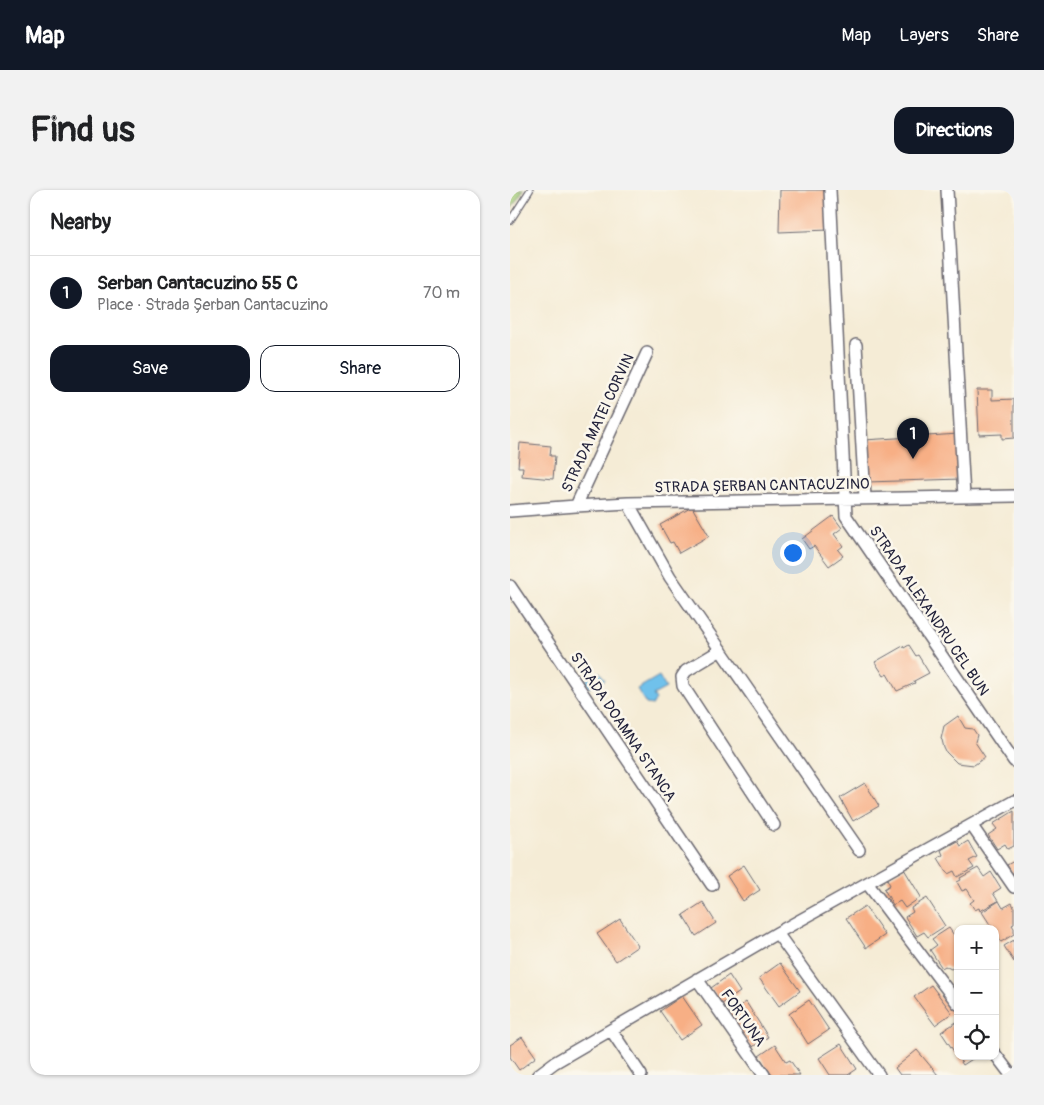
<!DOCTYPE html>
<meta charset="utf-8">
<style>
body{margin:0;font-family:Pangolin,sans-serif;background:#f2f2f2;color:#202124}
.controls{position:absolute;right:15px;bottom:15px;display:grid;overflow:hidden;border-radius:10px;box-shadow:0 1px 4px #0004}
.controls button{width:45px;height:45px;display:grid;place-items:center;padding:0;border:0;border-bottom:1px solid #e0e0e0;background:#fff;color:#202124;font:25px sans-serif}
.you{position:absolute;left:282px;top:362px;width:18px;height:18px;margin:-12px;border:4px solid #fff;border-radius:50%;background:#1a73e8;box-shadow:0 0 0 8px #1a73e833}
.badge{display:grid;place-items:center;width:32px;height:32px;border-radius:50%;background:#111827;color:#fff;font-size:16px;font-weight:700}
.pin{position:absolute;translate:-50% -41px;filter:drop-shadow(0 1px 2px #0008)}
.pin::after{content:'';position:absolute;top:26px;width:18px;height:15px;background:inherit;clip-path:polygon(0 0,100% 0,50% 100%)}
.list{margin:0;padding:0;list-style:none}
h2{display:flex;justify-content:space-between;align-items:center;height:65px;margin:0;padding:0 20px;font-size:21px}
h2 small{font-size:16px;font-weight:400;color:#757577}
.list li{display:grid;grid-template-columns:32px 1fr auto;gap:15px;align-items:center;box-sizing:border-box;height:75px;padding:0 20px;border-top:1px solid #e0e0e0}
.list b{display:block;font-size:19px;white-space:nowrap}
.list p{margin:0;font-size:16px;white-space:nowrap;color:#757577}
.list em{font-size:16px;font-style:normal;color:#757577}
.actions{display:flex;gap:10px;padding:15px 20px}
.actions a{flex:1;padding:11px 0;border:1px solid #111827;border-radius:15px;text-align:center;font-size:18px;color:#111827}
.actions .main{background:#111827;color:#fff}
.icon{flex:none;width:28px;height:28px;fill:none;stroke:currentColor;stroke-width:2;stroke-linecap:round;stroke-linejoin:round}
.map{position:relative;flex:none;width:504px;height:885px;overflow:hidden;border-radius:15px}
header{display:flex;align-items:center;gap:30px;box-sizing:border-box;height:70px;padding:0 25px;background:#111827;color:#fff}
header strong{font-size:24px}
nav{display:flex;gap:28px;margin-inline-start:auto;font-size:18px}
.intro{display:flex;align-items:center;justify-content:space-between;box-sizing:border-box;height:120px;padding:0 30px}
h1{margin:0;font-size:35px}
.button{padding:12px 22px;border-radius:15px;background:#111827;color:#fff;font-size:18px;font-weight:700}
main{display:flex;gap:30px;padding:0 30px}
aside{flex:1;background:#fff;border-radius:15px;box-shadow:0 1px 4px #0004}
.map>svg:first-child{display:block}
.green{fill:#9dc774;stroke:#607458}
.water{fill:#6fc1eb;stroke:#487293}
.building{fill:#f7af85}
.lines{fill:none;stroke-linecap:round;stroke-linejoin:round}
.lane-casing{stroke:#6c6971;stroke-width:8}
.street-casing{stroke:#6c6971;stroke-width:14}
.lane{stroke:#fff;stroke-width:5.5}
.street{stroke:#fff;stroke-width:11}
.labels{text-anchor:middle;dominant-baseline:central;stroke-width:5;stroke-linejoin:round;paint-order:stroke}
.street-label{font-size:15px;fill:#22223b;stroke:#fbf7ec}
</style>
<header>
<strong>Map</strong>
<nav><a>Map</a><a>Layers</a><a>Share</a></nav>
</header>
<div class="intro"><h1>Find us</h1><a class="button">Directions</a></div>
<main>
<aside>
<h2>Nearby<small></small></h2>
<ul class="list">
<li><span class="badge">1</span><div><b>Serban Cantacuzino 55 C</b><p>Place · Strada Șerban Cantacuzino</p></div><em>70 m</em></li>
</ul>
<div class="actions"><a class="main">Save</a><a>Share</a></div>
</aside>
<div class="map">
<svg width="504" height="885" viewBox="0 0 504 885">
<rect width="100%" height="100%" fill="#fbf7ec"/>
<filter id="ink" filterUnits="userSpaceOnUse"><feTurbulence type="fractalNoise" baseFrequency=".02" numOctaves="2"/><feDisplacementMap in="SourceGraphic" scale="10" xChannelSelector="R" yChannelSelector="G"/><feConvolveMatrix kernelMatrix="1 2 1 2 8 2 1 2 1" color-interpolation-filters="sRGB"/></filter>
<filter id="wash" filterUnits="userSpaceOnUse"><feTurbulence type="fractalNoise" baseFrequency=".0096" numOctaves="4" result="noise"/><feDisplacementMap in="SourceGraphic" scale="20" xChannelSelector="R" yChannelSelector="G"/><feGaussianBlur stdDeviation="1.12" result="paint"/><feColorMatrix in="noise" values="0 0 0 0 0 0 0 0 0 0 0 0 0 0 0 0 0 1.4 0 .05"/><feComposite in="paint" operator="in"/></filter>
<g filter="url(#wash)">
<rect width="100%" height="100%" fill="#f5ecd6"/>
<path class="green" d="M0,0H14L0,21Z"/>
<path class="water" d="M90,482L95,490L79,498L75,490Z
M149,486L156,498L143,505L146,509L143,515L136,514L127,499Z"/>
<g id="blocks">
<path class="building" d="M270,0H316L319,40L269,42Z
M467,200H482V210L504,209V248L492,249V244L469,245Z
M449,244L451,289L357,292L354,250Z
M10,253L41,256L40,266H45L43,289L12,286L13,277H8Z
M182,317L199,346L169,363L163,352L160,353L150,335Z
M323,326L332,338L324,344L333,356L328,360L333,366L319,376L304,356L299,359L292,349Z
M399,455L406,466L408,465L419,483L404,491L405,493L387,501L377,484L374,486L365,472L393,456L394,458Z
M448,526L455,538L463,539L467,545L465,552L475,567L464,575L447,573L436,562L434,558L432,550L431,549L434,536Z
M355,593L369,616L343,631L330,608Z
M504,621V656L498,659L495,654L487,659L478,645L487,639L483,634Z
M447,651L450,656L458,651L467,667L459,671L464,678L447,687L444,681L438,684L428,668L433,665L431,660Z
M504,671V686L497,675Z
M234,675L250,700L233,711L217,686Z
M468,678L474,687L481,682L491,698L483,703L488,711L470,721L469,718L465,720L460,713L464,710L457,699L452,701L447,692L451,690L450,688Z
M394,679L411,707L395,718L390,711L383,715L374,699L380,695L377,689Z
M417,708L435,736L418,747L414,742L407,746L395,727L403,722L401,718Z
M489,711L493,718L502,713L504,717V734L502,735L504,738V744L491,752L485,743V739H483L472,722Z
M193,712L206,733L186,746L173,725Z
M355,716L375,745L356,758L336,728Z
M110,729L128,756L106,771L87,744Z
M439,738L448,751V775L441,779L435,776L432,778L420,760L427,755L422,749Z
M504,750V772L494,756Z
M270,773L290,801L269,816L249,788Z
M219,785L230,802L212,814L201,798Z
M421,795L442,823L425,835L404,807Z
M172,806L192,835L170,850L150,821Z
M299,810L319,840L298,854L279,824Z
M236,812L258,847L241,858L219,824Z
M448,831V866H467L453,875L431,842Z
M12,847L26,867L9,880L0,867V855Z
M331,854L347,879L338,885H320L309,868Z
M265,855L276,872L280,870L290,885H262L249,866Z
M407,860L428,885H390L385,878Z"/>
</g>
</g>
<g filter="url(#ink)">
<use href="#blocks" fill-opacity="0" stroke="#6c6971" stroke-width="1"/>
<g class="lines">
<g class="lane-casing">
<path id="lane" d="M0,31L20,0"/>
</g>
<g class="street-casing">
<path id="street" d="M320,0L336,326L504,571
M437,0L454,307
M346,155L355,308
M118,313L160,387L349,660
M66,316L137,163
M0,321L66,316L118,313L504,306
M0,396L202,695
M211,460L176,481L172,487L173,496L264,635
M462,636L504,697
M357,693L504,611
M267,743L369,885
M187,789L254,885
M101,840L131,885
M485,864L501,885
M28,885L44,873L267,743L357,693L448,814"/>
</g>
<use href="#lane" class="lane"/>
<use href="#street" class="street"/>
</g>
</g>
<g class="labels">
<g class="street-label">
<text transform="translate(88 233) rotate(-65)">STRADA MATEI CORVIN</text>
<text transform="translate(252 296) rotate(-1)">STRADA ȘERBAN CANTACUZINO</text>
<text transform="translate(419 421) rotate(56)">STRADA ALEXANDRU CEL BUN</text>
<text transform="translate(113 537) rotate(56)">STRADA DOAMNA STANCA</text>
<text transform="translate(233 828) rotate(55)">FORTUNA</text>
</g>
</g>
</svg>
<div class="controls">
<button>+</button>
<button>−</button>
<button><svg class="icon" aria-label="locate" viewBox="0 0 24 24"><circle cx="12" cy="12" r="6"/><path d="M12 2v4M12 18v4M2 12h4M18 12h4"/></svg></button>
</div>
<div class="you"></div>
<div class="pin badge" style="left:403px;top:269px">1</div>
</div>
</main>
